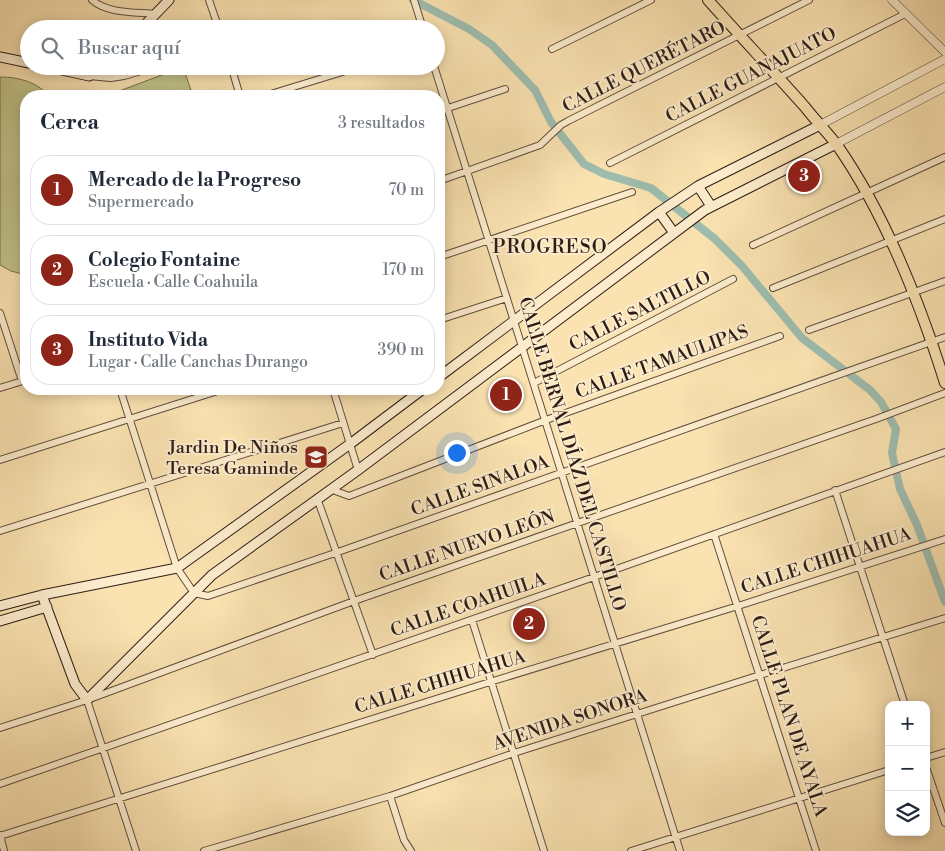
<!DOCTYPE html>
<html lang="es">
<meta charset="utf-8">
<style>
body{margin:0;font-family:"Libre Bodoni",serif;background:#f2f2f3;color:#1f2937}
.controls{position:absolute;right:15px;bottom:15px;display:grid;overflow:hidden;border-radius:10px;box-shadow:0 2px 12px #0003}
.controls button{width:45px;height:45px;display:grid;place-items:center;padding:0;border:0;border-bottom:1px solid #e0e1e3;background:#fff;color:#1f2937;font:25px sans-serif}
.you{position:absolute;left:456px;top:452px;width:18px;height:18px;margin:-12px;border:4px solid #fff;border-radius:50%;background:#1a73e8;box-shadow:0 0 0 8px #1a73e833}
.badge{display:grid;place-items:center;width:32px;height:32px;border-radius:50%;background:#8f2418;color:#fff;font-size:16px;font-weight:700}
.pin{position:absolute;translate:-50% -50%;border:2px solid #fff;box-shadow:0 1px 5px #0006}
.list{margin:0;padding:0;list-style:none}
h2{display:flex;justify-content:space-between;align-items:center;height:65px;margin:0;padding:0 20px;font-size:21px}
h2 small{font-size:16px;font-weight:400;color:#747a83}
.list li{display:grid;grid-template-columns:32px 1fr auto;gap:15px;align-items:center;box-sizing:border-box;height:70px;margin:0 10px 10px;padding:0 10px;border:1px solid #e0e1e3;border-radius:20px}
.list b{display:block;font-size:19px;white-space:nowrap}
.list p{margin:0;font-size:16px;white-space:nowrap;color:#747a83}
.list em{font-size:16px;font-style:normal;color:#747a83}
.icon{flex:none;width:28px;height:28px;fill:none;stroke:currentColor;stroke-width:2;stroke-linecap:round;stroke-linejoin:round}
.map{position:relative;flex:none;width:945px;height:851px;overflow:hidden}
.search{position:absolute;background:#fff;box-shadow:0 2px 12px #0003;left:20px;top:20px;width:425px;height:55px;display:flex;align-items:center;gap:12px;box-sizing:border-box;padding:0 18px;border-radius:28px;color:#747a83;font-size:19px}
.panel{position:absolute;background:#fff;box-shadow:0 2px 12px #0003;left:20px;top:90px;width:425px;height:305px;border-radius:20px}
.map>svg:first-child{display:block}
.green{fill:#c1c289;stroke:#777050}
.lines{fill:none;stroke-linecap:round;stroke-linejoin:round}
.canal{stroke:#9ebdaf;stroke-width:8}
.minor-casing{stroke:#604e3e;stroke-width:8}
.tertiary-casing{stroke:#604e3e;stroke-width:9}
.secondary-casing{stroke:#2d1d17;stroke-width:11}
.primary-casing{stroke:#2d1d17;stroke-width:12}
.minor{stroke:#fceccc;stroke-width:6}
.tertiary{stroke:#fceccc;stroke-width:8}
.secondary{stroke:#fceccc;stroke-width:9}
.primary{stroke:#fae2b1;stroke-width:10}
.labels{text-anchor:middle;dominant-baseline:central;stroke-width:4;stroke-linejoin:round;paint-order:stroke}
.street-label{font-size:18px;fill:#2d1d17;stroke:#fceccc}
.poi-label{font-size:18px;fill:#2d1d17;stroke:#fceccc;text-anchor:end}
.neighbourhood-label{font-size:19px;letter-spacing:1px;fill:#2d1d17;stroke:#fceccc}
</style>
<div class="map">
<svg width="945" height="851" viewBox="0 0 945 851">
<rect width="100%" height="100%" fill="#fae2b1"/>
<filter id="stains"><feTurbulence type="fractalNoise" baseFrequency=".004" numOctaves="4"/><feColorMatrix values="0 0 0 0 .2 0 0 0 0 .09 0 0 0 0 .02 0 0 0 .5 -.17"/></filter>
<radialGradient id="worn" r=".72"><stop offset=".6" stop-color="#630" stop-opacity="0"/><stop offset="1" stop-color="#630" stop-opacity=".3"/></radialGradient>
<path class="green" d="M183,67L193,96H106Z
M0,77C19,77 37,82 49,96H26V275L11,271L0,265Z"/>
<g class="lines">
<path class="canal" d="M413,0L469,29L492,45L535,90L551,122L584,164L604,174L651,188L715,239L742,266L802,338L870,390L881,402L896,429L892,453L900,489L917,525L945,602"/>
<g class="minor-casing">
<path id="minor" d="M92,0C108,14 136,12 156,14
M209,0L219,29
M414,0L423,29
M281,29L302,26L331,29
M552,49L651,0
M231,66L240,96
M434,66L680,851
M89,76L111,78L124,76L158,66
M264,96L362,66
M439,111L505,89
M610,163L905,14
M439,181L540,145L561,125L568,121L809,0
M753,245L945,157
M439,257L632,192
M773,288L945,219
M0,313L22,381
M439,320L507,298
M809,330L945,281
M534,383L733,279
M0,388L26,380
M120,389L177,568L194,593L208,596L338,552L945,337
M333,389L358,470
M0,460L224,389
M330,489L349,496L546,420L780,336
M835,490L905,705
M317,498L373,655
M0,531L343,423
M714,534L816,851
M472,620L544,851
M87,700L136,851
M0,728L87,700L354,601L876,419L945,393
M926,758L945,752
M926,767L945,823
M0,784L594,577L945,452
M390,796L404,840L411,851
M0,835L4,851
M0,836L490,682L738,606L945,539
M204,851L390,796L514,753L760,675L945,618
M631,851L889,770"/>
</g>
<g class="tertiary-casing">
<path id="tertiary" d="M892,0L945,52
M820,125L945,59
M836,144L945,87"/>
</g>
<g class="secondary-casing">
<path id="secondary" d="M141,29L169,0
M0,57L29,63
M44,66L89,76L101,66
M698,186L711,206
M659,212L674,233
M439,377L659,212L698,186L820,125
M42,595L75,684L87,700L212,575L358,470L705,210L836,144
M0,606L42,595L177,568L350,444L423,389
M0,621L47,607"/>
</g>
<g class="primary-casing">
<path id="primary" d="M708,0C740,36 773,71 805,107C815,120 827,132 837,145C885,214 920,303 945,383"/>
</g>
<use href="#minor" class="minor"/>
<use href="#tertiary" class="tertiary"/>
<use href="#secondary" class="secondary"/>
<use href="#primary" class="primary"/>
</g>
<defs>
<g id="school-square" transform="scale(1.25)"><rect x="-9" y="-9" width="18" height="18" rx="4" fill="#8f2418" stroke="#fceccc"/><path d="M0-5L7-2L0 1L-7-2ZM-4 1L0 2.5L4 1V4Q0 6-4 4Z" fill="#fff"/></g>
</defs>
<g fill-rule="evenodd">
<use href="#school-square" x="316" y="457"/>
</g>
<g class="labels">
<g class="street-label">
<text transform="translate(644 67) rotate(-27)">CALLE QUERÉTARO</text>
<text transform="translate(751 75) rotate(-27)">CALLE GUANAJUATO</text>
<text transform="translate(640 311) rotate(-27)">CALLE SALTILLO</text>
<text transform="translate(662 362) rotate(-20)">CALLE TAMAULIPAS</text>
<text transform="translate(572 454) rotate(73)">CALLE BERNAL DÍAZ DEL CASTILLO</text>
<text transform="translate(480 486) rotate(-20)">CALLE SINALOA</text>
<text transform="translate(467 546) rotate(-19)">CALLE NUEVO LEÓN</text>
<text transform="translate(826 561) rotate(-18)">CALLE CHIHUAHUA</text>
<text transform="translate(468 605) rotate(-19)">CALLE COAHUILA</text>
<text transform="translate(440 682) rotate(-17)">CALLE CHIHUAHUA</text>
<text transform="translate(789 716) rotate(72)">CALLE PLAN DE AYALA</text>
<text transform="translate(570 720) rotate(-18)">AVENIDA SONORA</text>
</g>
<g class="poi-label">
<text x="298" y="447">Jardin De Niños<tspan x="298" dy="21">Teresa Gaminde</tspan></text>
</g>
<g class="neighbourhood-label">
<text x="550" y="247">PROGRESO</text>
</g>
</g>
<rect width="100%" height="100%" filter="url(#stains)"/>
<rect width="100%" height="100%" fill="url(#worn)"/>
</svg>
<div class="controls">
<button>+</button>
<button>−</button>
<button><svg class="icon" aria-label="layers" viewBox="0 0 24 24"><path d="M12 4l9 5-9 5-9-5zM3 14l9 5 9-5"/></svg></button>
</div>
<div class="you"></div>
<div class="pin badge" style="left:506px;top:395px">1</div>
<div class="pin badge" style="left:529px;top:624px">2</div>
<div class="pin badge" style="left:804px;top:176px">3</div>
<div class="search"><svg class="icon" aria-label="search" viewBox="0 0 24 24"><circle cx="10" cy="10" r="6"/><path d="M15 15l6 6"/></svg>Buscar aquí</div>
<section class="panel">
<h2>Cerca<small>3 resultados</small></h2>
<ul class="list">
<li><span class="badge">1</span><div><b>Mercado de la Progreso</b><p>Supermercado</p></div><em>70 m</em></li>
<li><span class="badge">2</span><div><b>Colegio Fontaine</b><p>Escuela · Calle Coahuila</p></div><em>170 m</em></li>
<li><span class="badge">3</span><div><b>Instituto Vida</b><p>Lugar · Calle Canchas Durango</p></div><em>390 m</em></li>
</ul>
</section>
</div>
